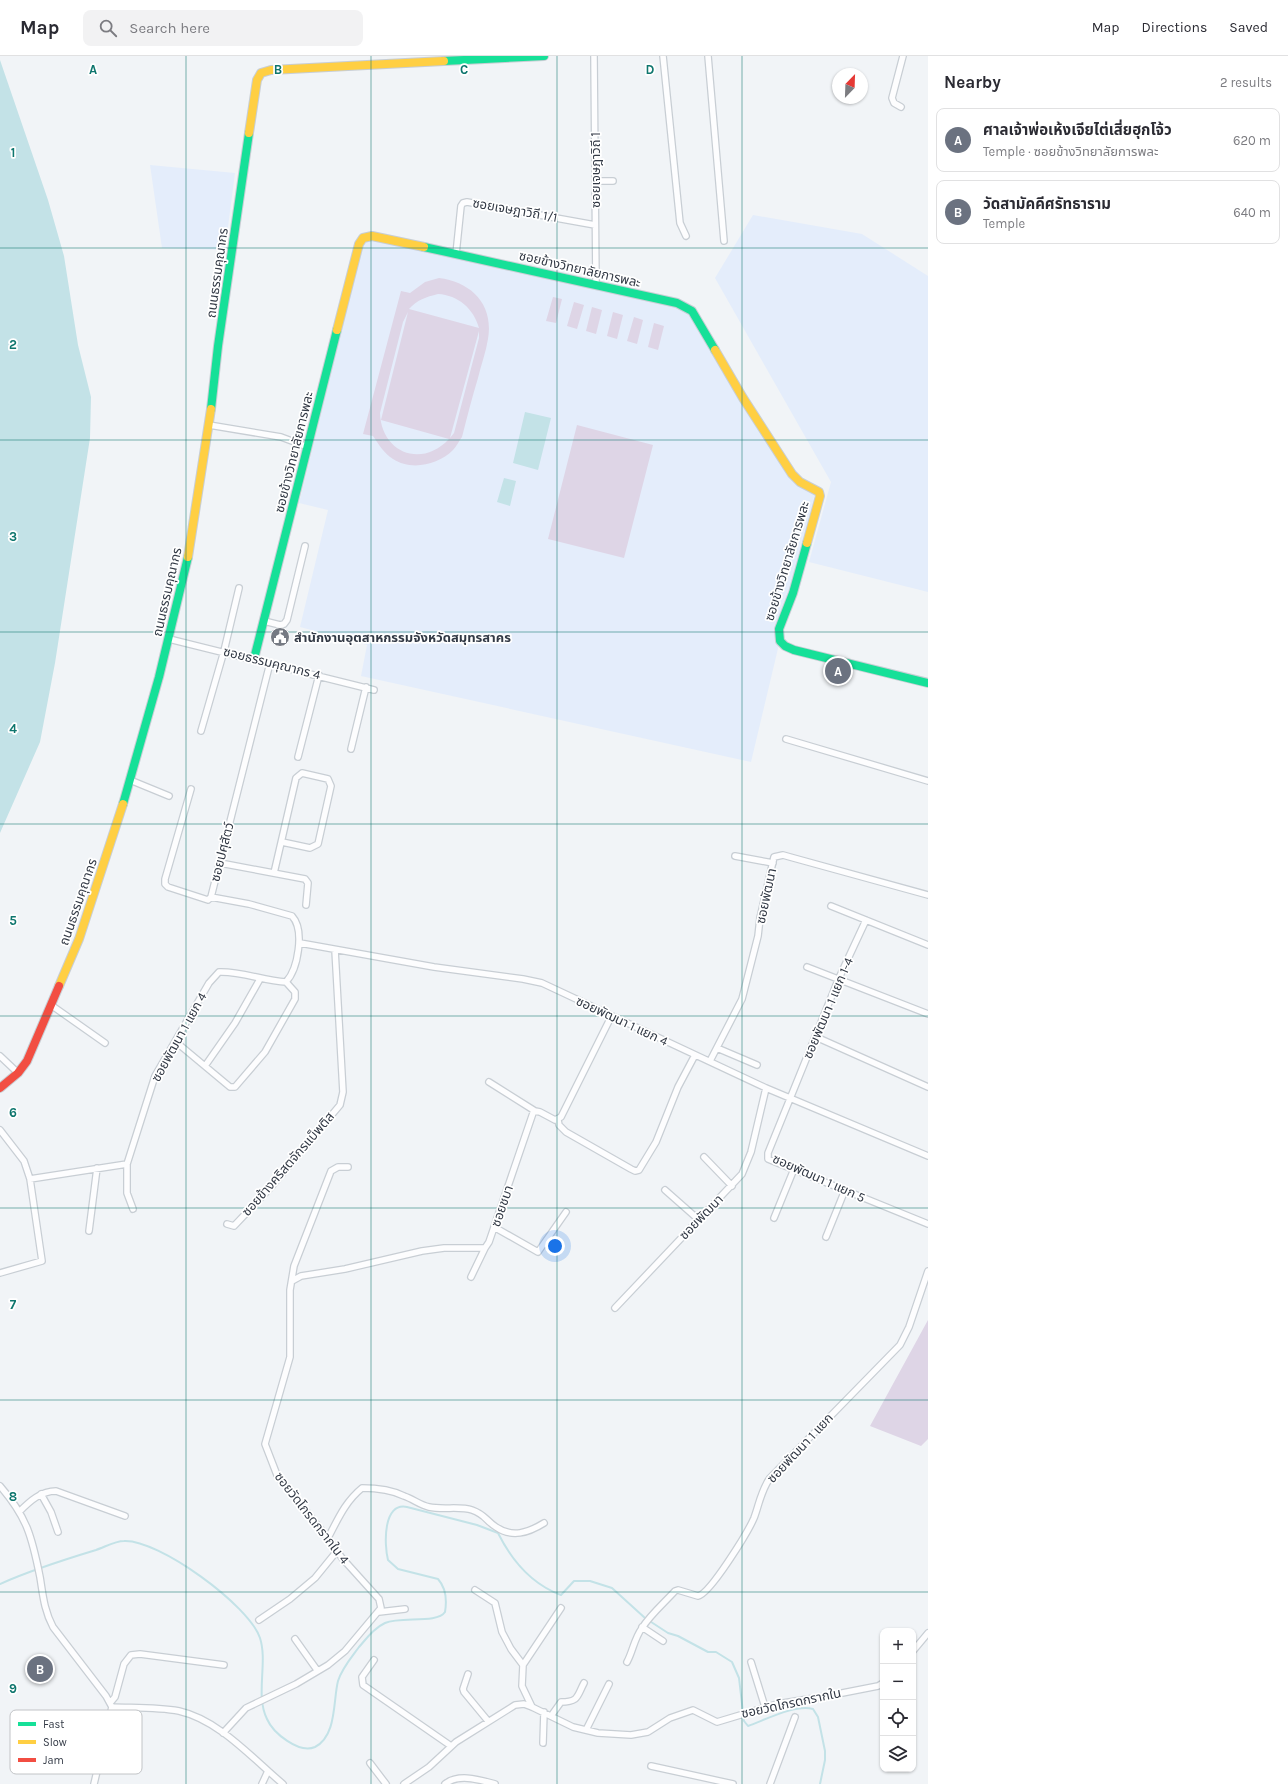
<!DOCTYPE html>
<meta charset="utf-8">
<style>
body{margin:0;font-family:Karla,"Noto Sans Thai",sans-serif;background:#f2f2f3;color:#2b2b33}
.controls{position:absolute;right:12px;bottom:12px;display:grid;overflow:hidden;border-radius:8px;box-shadow:0 1px 3px #0004}
.controls button{width:36px;height:36px;display:grid;place-items:center;padding:0;border:0;border-bottom:1px solid #e1e1e2;background:#fff;color:#2b2b33;font:20px sans-serif}
.compass{position:absolute;left:832px;top:12px;width:36px;height:36px;border-radius:50%;background:#fff;box-shadow:0 1px 3px #0004;rotate:23deg}
.you{position:absolute;left:555px;top:1190px;width:14px;height:14px;margin:-10px;border:3px solid #fff;border-radius:50%;background:#1a73e8;box-shadow:0 0 0 6px #1a73e833}
.badge{display:grid;place-items:center;width:26px;height:26px;border-radius:50%;background:#757a83;color:#fff;font-size:13px;font-weight:700}
.pin{position:absolute;translate:-50% -50%;border:2px solid #fff;box-shadow:0 1px 4px #0006}
.list{margin:0;padding:0;list-style:none}
h2{display:flex;justify-content:space-between;align-items:center;height:52px;margin:0;padding:0 16px;font-size:17px}
h2 small{font-size:13px;font-weight:400;color:#7c7c81}
.list li{display:grid;grid-template-columns:26px 1fr auto;gap:12px;align-items:center;box-sizing:border-box;height:64px;margin:0 8px 8px;padding:0 8px;border:1px solid #e1e1e2;border-radius:8px}
.list b{display:block;font-size:15px;white-space:nowrap}
.list p{margin:0;font-size:13px;white-space:nowrap;color:#7c7c81}
.list em{font-size:13px;font-style:normal;color:#7c7c81}
.icon{flex:none;width:22px;height:22px;fill:none;stroke:currentColor;stroke-width:2;stroke-linecap:round;stroke-linejoin:round}
.map{position:relative;flex:none;width:928px;height:1728px;overflow:hidden}
header{display:flex;align-items:center;gap:24px;box-sizing:border-box;height:56px;padding:0 20px;background:#fff;border-bottom:1px solid #e1e1e2}
header strong{font-size:19px}
nav{display:flex;gap:22px;margin-inline-start:auto;font-size:14px}
.search{width:280px;height:36px;background:#f2f2f3;display:flex;align-items:center;gap:10px;box-sizing:border-box;padding:0 14px;border-radius:8px;color:#7c7c81;font-size:15px}
main{display:flex}
aside{flex:1;background:#fff}
.map>svg:first-child{display:block}
.built{fill:#e4edfb}
.green{fill:#ded5e6;fill-rule:evenodd}
.water{fill:#c3e2e7}
.lines{fill:none;stroke-linecap:round;stroke-linejoin:round}
.stream{stroke:#c3e2e7;stroke-width:2}
.street-casing{stroke:#c8ced4;stroke-width:8}
.fast-casing{stroke:#c8ced4;stroke-width:10}
.slow-casing{stroke:#c8ced4;stroke-width:10}
.jam-casing{stroke:#c8ced4;stroke-width:10}
.street{stroke:#fdfdfe;stroke-width:5.5}
.fast{stroke:#16e098;stroke-width:8}
.slow{stroke:#ffcf43;stroke-width:8}
.jam{stroke:#f24e42;stroke-width:8}
.grid{fill:none;stroke:#0f766e;stroke-width:1;stroke-opacity:0.55}
.labels{text-anchor:middle;dominant-baseline:central;stroke-width:3.5;stroke-linejoin:round;paint-order:stroke}
.street-label{font-size:13px;fill:#323945;stroke:#fff}
.poi-label{font-size:13px;font-weight:bold;fill:#323945;stroke:#fff;text-anchor:start}
.key{fill:#fff;stroke:#c2c4c7;stroke-width:1}
.key-label{font-size:11px;fill:#323945}
.grid-label{font-size:13px;text-anchor:middle;font-weight:bold;fill:#0f766e;stroke:#fff;stroke-width:3.5;stroke-linejoin:round;paint-order:stroke}
</style>
<header>
<strong>Map</strong>
<div class="search"><svg class="icon" aria-label="search" viewBox="0 0 24 24"><circle cx="10" cy="10" r="6"/><path d="M15 15l6 6"/></svg>Search here</div>
<nav><a>Map</a><a>Directions</a><a>Saved</a></nav>
</header>
<main>
<div class="map">
<svg width="928" height="1728" viewBox="0 0 928 1728">
<rect width="100%" height="100%" fill="#f1f4f7"/>
<path class="built" d="M150,109L235,117L225,194L162,192Z
M753,159L862,178L928,220V536L809,506L831,426L715,222Z
M371,182L677,251L686,254L693,262L788,420L795,428L815,437L751,706L361,620L367,589L300,571L328,454L299,447L363,187Z"/>
<path class="green" d="M439,222C471,226 494,248 488,283C486,296 481,309 478,322C472,342 467,361 462,381C459,385 456,391 453,394C438,409 411,415 393,403C384,397 379,389 373,380L363,378L401,235L410,237L425,226ZM438,238C458,239 474,253 479,272L409,253C417,244 426,241 438,238ZM408,256L381,364L449,383C421,413 381,396 380,357L403,266ZM479,275V282L454,377L450,382Z
M553,241L562,243L556,267L546,265Z
M574,246L584,249L577,273L567,270Z
M592,251L602,254L596,278L586,275Z
M613,256L623,259L617,283L607,280Z
M634,261L643,264L637,288L627,285Z
M654,267L664,270L658,294L648,291Z
M577,369L653,389L624,502L548,483Z
M928,1264V1383L921,1390L870,1370Z"/>
<path class="water" d="M0,4L48,144L64,200L78,289L91,341L90,382L55,607L40,686L0,777Z
M525,356L551,362L538,414L513,407Z
M504,422L516,425L510,450L497,446Z"/>
<g class="lines">
<path class="stream" d="M0,1528C31,1514 63,1504 96,1494C105,1491 115,1485 124,1485C158,1483 249,1549 260,1582C268,1607 255,1639 267,1663C273,1677 299,1698 315,1691C337,1680 333,1644 338,1625C342,1612 351,1602 359,1591C367,1582 374,1572 385,1567C401,1560 437,1568 445,1556C447,1544 446,1532 438,1523L398,1513L388,1504C384,1488 383,1446 407,1451L477,1469L498,1477C512,1505 531,1528 561,1539L574,1525H590L612,1532L645,1562L668,1577L678,1580L708,1596H716L732,1606L739,1622L744,1665L748,1670C765,1664 795,1648 813,1653L818,1661L825,1695V1704L820,1728"/>
<g class="street-casing">
<path id="street" d="M594,0L596,229
M663,0L680,167L686,180
M708,0L724,185
M901,51L894,47L892,42L903,0
M595,125H613
M456,198L461,150L463,147L467,146L595,169
M209,369L281,381L308,391
M264,565L280,569L284,568L287,564L305,490
M169,583L374,634
M201,675L224,595L239,532
M786,683L928,725
M351,693L366,631
M298,701L319,619
M130,724L169,740
M191,733L165,823V828L168,831L208,844L211,841L270,607
M735,800L773,807
M220,807L305,823L308,827L306,849
M274,817L296,722L302,717L328,723L331,730L318,788L310,792L282,786
M831,850L928,889
M866,864L839,922L768,1097V1103L928,1168
M300,887L434,911L523,923L542,927L766,1032L928,1100
M807,911L928,958
M51,949L105,987
M816,981L928,1031
M176,986L230,1031H235L265,996L295,943V936L286,926
M717,992L757,1009
M0,1000L18,1017
M710,1005L742,943L758,880L760,862L774,801L783,799L790,801L928,839
M205,1010L235,967L260,923
M489,1026L535,1055
M558,1064L559,1069L566,1076L631,1113L635,1115L639,1114L656,1086L678,1031L695,999
M0,1074L24,1105L30,1123L42,1205L0,1217
M704,1101L732,1130
M127,1108V1137L133,1153
M30,1123L127,1108L155,1020L209,927L219,916C241,915 264,925 286,926C298,913 305,874 292,860L249,848L211,841
M665,1134L699,1164
M774,1162L794,1113
M227,1168L234,1170L272,1130L340,1049L343,1036L335,894
M494,1171L538,1196L566,1156
M89,1175L97,1112
M826,1181L845,1134
M471,1221L485,1192
M292,1225L301,1220L345,1213L422,1195L444,1192H485L489,1186L533,1057L535,1055L540,1056L555,1064L561,1061L611,961
M615,1252L742,1118L751,1096L766,1032
M0,1430C27,1461 32,1481 40,1521C43,1539 44,1554 53,1571L106,1640L112,1651L94,1728
M41,1438L51,1456L58,1476
M20,1455C30,1445 41,1435 56,1435L125,1460
M328,1482C338,1463 345,1446 362,1432C376,1432 392,1434 404,1440C413,1443 420,1449 429,1451C442,1454 461,1450 472,1454C486,1459 485,1464 496,1471C512,1482 528,1477 544,1467
M475,1534L495,1547L502,1576L511,1593L523,1609
M379,1556L405,1553
M259,1564L290,1543L315,1522L337,1495
M642,1571L663,1585
M295,1583L317,1614
M913,1595L928,1577
M374,1604L362,1621L363,1629L451,1690
M627,1606C633,1595 634,1583 642,1572C650,1559 664,1547 675,1535L678,1534L698,1540C710,1538 748,1476 754,1462C759,1449 761,1434 770,1422L900,1289L909,1271L928,1215
M751,1606L765,1651
M468,1618L463,1633L464,1636L488,1665
M110,1647L115,1641L124,1608L131,1599L140,1598L224,1609
M112,1651C134,1652 157,1651 179,1655C219,1664 252,1702 283,1728
M532,1651L522,1630L523,1609L561,1552
M551,1660L561,1646C579,1646 577,1640 584,1627
M586,1674L609,1628
M223,1677L246,1652L296,1628L328,1609L345,1595L381,1552L379,1543L342,1502L328,1482L277,1419L265,1388L290,1301V1234L294,1210L331,1115L338,1111H348
M543,1687L544,1656
M370,1707L386,1728
M651,1710L733,1728
M262,1728L268,1715
M404,1728L429,1711L456,1686L515,1649L524,1648L532,1651L573,1671L598,1677L631,1679L648,1676L670,1662L693,1654L717,1666L777,1648L827,1640L878,1630L883,1627
M445,1728C459,1717 480,1724 495,1728
M770,1728L795,1661"/>
</g>
<g class="fast-casing">
<path id="fast" d="M444,5L544,0
M424,191L677,247L692,255L715,294
M211,353L218,290L249,77
M807,487L793,537L779,573L780,585L785,590L794,594L928,627
M254,603L337,274
M123,748L159,621L188,501"/>
</g>
<g class="slow-casing">
<path id="slow" d="M249,77L257,24L261,17L271,14L444,5
M337,274L359,188L363,182L372,180L424,191
M715,294L743,342L792,418L800,426L819,436L820,440L807,487
M188,501L211,353
M59,930L79,883L123,748"/>
</g>
<g class="jam-casing">
<path id="jam" d="M0,1032L18,1017L27,1005L59,930"/>
</g>
<use href="#street" class="street"/>
<use href="#fast" class="fast"/>
<use href="#slow" class="slow"/>
<use href="#jam" class="jam"/>
</g>
<path class="grid" d="M186,0V1728M371,0V1728M557,0V1728M742,0V1728M0,192H928M0,384H928M0,576H928M0,768H928M0,960H928M0,1152H928M0,1344H928M0,1536H928"/>
<defs>
<g id="civic-disc" transform="scale(1)"><circle r="9.5" fill="#757a83" stroke="#fff"/><path d="M-.6-6.5H3V-4.5H.6V-3L4-1V1h2V6H-6V1h2V-1L-.6-3ZM-1.2 2.5V6h2.4V2.5Z" fill="#fff"/></g>
</defs>
<g fill-rule="evenodd">
<use href="#civic-disc" x="280" y="581"/>
</g>
<g class="labels">
<g class="street-label">
<text transform="translate(595 114) rotate(-90)">ซอยเจษฎาวิถี 1</text>
<text transform="translate(515 154) rotate(10)">ซอยเจษฎาวิถี 1/1</text>
<text transform="translate(580 213) rotate(13)">ซอยข้างวิทยาลัยการพละ</text>
<text transform="translate(217 217) rotate(-82)">ถนนธรรมคุณากร</text>
<text transform="translate(294 396) rotate(-76)">ซอยข้างวิทยาลัยการพละ</text>
<text transform="translate(787 505) rotate(-73)">ซอยข้างวิทยาลัยการพละ</text>
<text transform="translate(167 536) rotate(-77)">ถนนธรรมคุณากร</text>
<text transform="translate(272 607) rotate(14)">ซอยธรรมคุณากร 4</text>
<text transform="translate(222 796) rotate(-76)">ซอยปศุสัตว์</text>
<text transform="translate(766 840) rotate(-78)">ซอยพัฒนา</text>
<text transform="translate(78 846) rotate(-71)">ถนนธรรมคุณากร</text>
<text transform="translate(828 952) rotate(-67)">ซอยพัฒนา 1 แยก 1-4</text>
<text transform="translate(622 965) rotate(25)">ซอยพัฒนา 1 แยก 4</text>
<text transform="translate(179 981) rotate(-61)">ซอยพัฒนา 1 แยก 4</text>
<text transform="translate(288 1108) rotate(-49)">ซอยข้างคริสตจักรแบ็พติส</text>
<text transform="translate(819 1122) rotate(24)">ซอยพัฒนา 1 แยก 5</text>
<text transform="translate(502 1150) rotate(-71)">ซอยชบา</text>
<text transform="translate(701 1161) rotate(-46)">ซอยพัฒนา</text>
<text transform="translate(800 1392) rotate(-47)">ซอยพัฒนา 1 แยก</text>
<text transform="translate(312 1462) rotate(52)">ซอยวัดโกรดกรากใน 4</text>
<text transform="translate(791 1647) rotate(-12)">ซอยวัดโกรดกรากใน</text>
</g>
<g class="poi-label">
<text x="294" y="581">สำนักงานอุตสาหกรรมจังหวัดสมุทรสาคร</text>
</g>
</g>
<rect x="10" y="1654" width="132" height="64" rx="6" class="key"/>
<rect x="18" y="1666" width="18" height="4" fill="#16e098"/>
<rect x="18" y="1684" width="18" height="4" fill="#ffcf43"/>
<rect x="18" y="1702" width="18" height="4" fill="#f24e42"/>
<g class="key-label">
<text x="43" y="1672">Fast</text>
<text x="43" y="1690">Slow</text>
<text x="43" y="1708">Jam</text>
</g>
<g class="grid-label">
<text x="93" y="18">A</text>
<text x="278" y="18">B</text>
<text x="464" y="18">C</text>
<text x="650" y="18">D</text>
<text x="13" y="101">1</text>
<text x="13" y="293">2</text>
<text x="13" y="485">3</text>
<text x="13" y="677">4</text>
<text x="13" y="869">5</text>
<text x="13" y="1061">6</text>
<text x="13" y="1253">7</text>
<text x="13" y="1445">8</text>
<text x="13" y="1637">9</text>
</g>
</svg>
<div class="controls">
<button>+</button>
<button>−</button>
<button><svg class="icon" aria-label="locate" viewBox="0 0 24 24"><circle cx="12" cy="12" r="6"/><path d="M12 2v4M12 18v4M2 12h4M18 12h4"/></svg></button>
<button><svg class="icon" aria-label="layers" viewBox="0 0 24 24"><path d="M12 4l9 5-9 5-9-5zM3 14l9 5 9-5"/></svg></button>
</div>
<svg class="compass" viewBox="-18 -18 36 36"><path d="M0-13l5 13h-10z" fill="#e53935"/><path d="M0 13l5-13h-10z" fill="#7c7c81"/></svg>
<div class="you"></div>
<div class="pin badge" style="left:838px;top:615px;background:#6b7280">A</div>
<div class="pin badge" style="left:40px;top:1613px;background:#6b7280">B</div>
</div>
<aside>
<h2>Nearby<small>2 results</small></h2>
<ul class="list">
<li><span class="badge" style="background:#6b7280">A</span><div><b>ศาลเจ้าพ่อเห้งเจียไต่เสี่ยฮุกโจ้ว</b><p>Temple · ซอยข้างวิทยาลัยการพละ</p></div><em>620 m</em></li>
<li><span class="badge" style="background:#6b7280">B</span><div><b>วัดสามัคคีศรัทธาราม</b><p>Temple</p></div><em>640 m</em></li>
</ul>
</aside>
</main>
